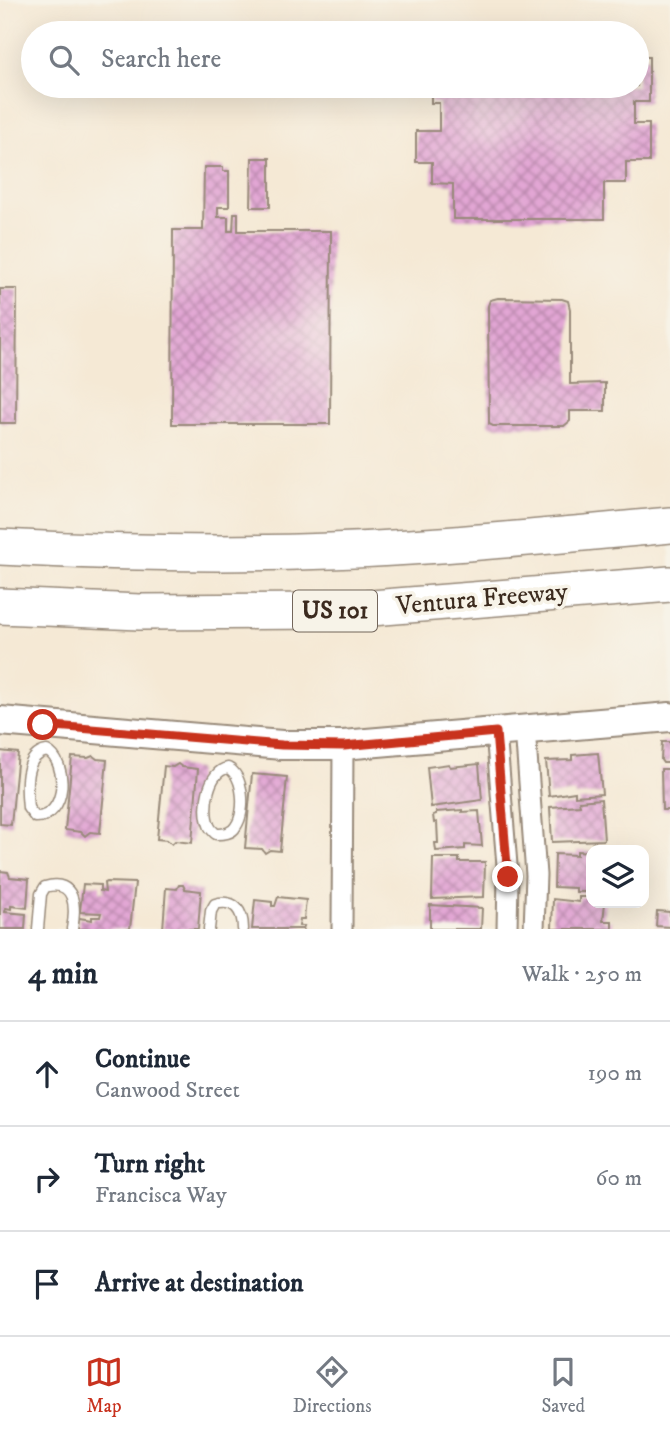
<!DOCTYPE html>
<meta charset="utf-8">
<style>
body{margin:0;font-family:"IM FELL DW Pica",serif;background:#f2f2f3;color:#1f2937}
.controls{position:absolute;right:21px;bottom:21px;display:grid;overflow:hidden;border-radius:14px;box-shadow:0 7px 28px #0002}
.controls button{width:63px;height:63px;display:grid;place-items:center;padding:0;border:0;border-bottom:2px solid #e0e1e3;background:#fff;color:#1f2937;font:35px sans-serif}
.stop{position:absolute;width:21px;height:21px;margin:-16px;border:5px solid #c8321e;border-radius:50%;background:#fff}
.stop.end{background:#c8321e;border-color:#fff;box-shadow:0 2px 7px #0008}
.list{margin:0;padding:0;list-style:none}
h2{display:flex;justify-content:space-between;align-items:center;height:91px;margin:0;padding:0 28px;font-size:30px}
h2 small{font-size:23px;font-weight:400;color:#747a83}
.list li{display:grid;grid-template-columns:46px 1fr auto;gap:21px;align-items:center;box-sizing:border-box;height:105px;padding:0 28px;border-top:2px solid #e0e1e3}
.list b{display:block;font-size:26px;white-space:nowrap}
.list p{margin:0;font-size:23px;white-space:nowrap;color:#747a83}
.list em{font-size:23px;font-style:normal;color:#747a83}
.icon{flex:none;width:38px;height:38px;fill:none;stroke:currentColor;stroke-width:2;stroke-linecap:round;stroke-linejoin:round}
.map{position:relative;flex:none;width:670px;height:929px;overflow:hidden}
.search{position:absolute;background:#fff;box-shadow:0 7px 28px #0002;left:21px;right:21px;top:21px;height:77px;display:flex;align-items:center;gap:18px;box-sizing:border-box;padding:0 24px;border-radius:38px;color:#747a83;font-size:26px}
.sheet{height:406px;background:#fff}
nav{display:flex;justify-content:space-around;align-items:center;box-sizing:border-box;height:98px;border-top:2px solid #e0e1e3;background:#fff;font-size:19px;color:#747a83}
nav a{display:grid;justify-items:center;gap:4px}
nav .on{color:#c8321e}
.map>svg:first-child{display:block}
.building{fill:url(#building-cross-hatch)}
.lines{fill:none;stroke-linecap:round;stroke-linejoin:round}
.lane-casing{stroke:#988a7a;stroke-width:13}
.street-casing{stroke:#988a7a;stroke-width:23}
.secondary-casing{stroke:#988a7a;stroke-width:32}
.highway-casing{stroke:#988a7a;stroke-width:38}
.lane{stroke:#fff;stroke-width:10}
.street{stroke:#fff;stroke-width:19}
.secondary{stroke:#fff;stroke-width:28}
.highway{stroke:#fff;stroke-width:35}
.route{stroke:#c8321e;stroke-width:9}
.labels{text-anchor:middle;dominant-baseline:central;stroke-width:7;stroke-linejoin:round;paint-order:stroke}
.shield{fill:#f7f3e8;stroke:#73665b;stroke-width:2}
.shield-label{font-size:24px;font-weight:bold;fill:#3b2a1e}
.street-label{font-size:26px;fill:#3b2a1e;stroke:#f7f3e8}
</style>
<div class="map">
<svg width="670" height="929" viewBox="0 0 670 929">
<defs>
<pattern id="building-cross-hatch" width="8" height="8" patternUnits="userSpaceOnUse" patternTransform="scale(1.75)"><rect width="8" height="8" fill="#e2a6d4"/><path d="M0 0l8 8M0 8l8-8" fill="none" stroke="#b887ab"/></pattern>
</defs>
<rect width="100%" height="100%" fill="#f7f3e8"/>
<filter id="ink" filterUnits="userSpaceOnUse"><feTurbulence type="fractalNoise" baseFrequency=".0143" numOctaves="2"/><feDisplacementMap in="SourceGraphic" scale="14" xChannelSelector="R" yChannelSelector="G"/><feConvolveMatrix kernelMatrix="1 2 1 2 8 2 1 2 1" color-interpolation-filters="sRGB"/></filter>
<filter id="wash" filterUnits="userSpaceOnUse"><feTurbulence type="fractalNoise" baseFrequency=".00686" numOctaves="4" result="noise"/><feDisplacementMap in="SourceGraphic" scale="28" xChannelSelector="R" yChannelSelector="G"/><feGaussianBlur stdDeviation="1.57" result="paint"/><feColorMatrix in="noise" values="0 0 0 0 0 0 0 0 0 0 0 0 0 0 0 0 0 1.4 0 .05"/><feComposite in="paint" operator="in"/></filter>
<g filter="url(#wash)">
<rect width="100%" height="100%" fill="#f5e9d5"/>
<g id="blocks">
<path class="building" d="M637,57H649V102H634V124H649V162H626V183H604V219H453V184L432,183V162H416V131H439V103H431V86H637Z
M252,158H270V207H251Z
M204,167H223V171H229V207H218V217H228V231H233L234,213H238V231H331L330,424H172L173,230H203Z
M0,289H17L16,423H0Z
M498,298L562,299L568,301L570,309V384L605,383V411H570V421L564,426H493L489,424L488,306L490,300Z
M662,742H670V763H663L661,760Z
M0,751L18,753L11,825L0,824Z
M598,753L602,794L575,796V792L549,796L546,761L572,760V755Z
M93,756L97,759L107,760L100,833L90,832L85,836L81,832L65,830L72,757L88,758Z
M178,764L182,767L198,769L192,843L175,841L172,844L167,840L157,839L164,766L173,767Z
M449,764L450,767L479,764L482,800L431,807L427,767Z
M661,769H670V810H662Z
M252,774L287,777L280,851L270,850L265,853L262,849L245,848Z
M601,799L604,840L552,842L550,807L580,805L579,801Z
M462,810V812L479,811L482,846L465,845V849L436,851L435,843H438L437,822L434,823L433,815L436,814V812Z
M577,851L591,852V892H576V888L554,887L555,854L577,855Z
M433,858H459V862H485L484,897L432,899Z
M0,871L8,872L10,877L29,879L27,908L11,906V909L6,908L5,912L26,914L25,929H0Z
M106,882L135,883L130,929H78L79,918L92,920V917H100L101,913L80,912L83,884L100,885V891L105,892L104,883Z
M179,885H183L185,889L201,891L198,929H163L166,888L177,889Z
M278,897L306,900L304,919H300L299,926H304L303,929H252L255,900L272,902V906H275Z
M579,897H591V903H605L603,921H612V929H552L553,899L579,902Z
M430,905L482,908L481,929H430Z
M657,911L670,912V927L656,926Z"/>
</g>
</g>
<g filter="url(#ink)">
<use href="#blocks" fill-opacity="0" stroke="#988a7a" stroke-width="2"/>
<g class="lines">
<g class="lane-casing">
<path id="lane" d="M47,751C68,761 68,818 35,817L28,808C26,789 23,755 47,751Z
M228,768C244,776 246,812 236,826C232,834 223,834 216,834C213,831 210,829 209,825C202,809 208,771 228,768Z
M38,929L41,894L45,887C76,878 76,908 72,929
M209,929L211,911L215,904C235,899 243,911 243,929"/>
</g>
<g class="street-casing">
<path id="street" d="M525,729L536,875L534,929
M496,732L508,877L507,929
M342,929L343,745"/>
</g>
<g class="secondary-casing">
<path id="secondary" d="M0,721L282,745H343L670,717"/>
</g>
<g class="highway-casing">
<path id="highway" d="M0,547C136,554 273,556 410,547C497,542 583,533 670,525
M0,606L140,612L334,611L670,584"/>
</g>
<use href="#lane" class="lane"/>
<use href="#street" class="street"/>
<use href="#secondary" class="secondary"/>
<use href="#highway" class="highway"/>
</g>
</g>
<g class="lines" filter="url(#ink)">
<path class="route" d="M43,725L282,745L344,746L496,732L508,877"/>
</g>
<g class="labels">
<rect class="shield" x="293" y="590.5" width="84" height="41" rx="5"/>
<g class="shield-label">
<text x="335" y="611">US 101</text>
</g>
<g class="street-label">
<text transform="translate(482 599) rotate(-5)">Ventura Freeway</text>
</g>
</g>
</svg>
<div class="controls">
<button><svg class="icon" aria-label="layers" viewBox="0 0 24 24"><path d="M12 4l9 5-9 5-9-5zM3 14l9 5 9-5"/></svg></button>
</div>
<div class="stop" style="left:43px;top:725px"></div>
<div class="stop end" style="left:508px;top:877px"></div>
<div class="search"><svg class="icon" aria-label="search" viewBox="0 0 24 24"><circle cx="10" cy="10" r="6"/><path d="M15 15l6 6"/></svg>Search here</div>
</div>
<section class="sheet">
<h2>4 min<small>Walk · 250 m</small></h2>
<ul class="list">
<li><svg class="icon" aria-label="ahead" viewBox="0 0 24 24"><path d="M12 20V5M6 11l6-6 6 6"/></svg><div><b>Continue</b><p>Canwood Street</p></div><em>190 m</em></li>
<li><svg class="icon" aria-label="right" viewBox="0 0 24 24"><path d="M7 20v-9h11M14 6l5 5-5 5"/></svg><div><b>Turn right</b><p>Francisca Way</p></div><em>60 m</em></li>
<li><svg class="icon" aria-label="arrive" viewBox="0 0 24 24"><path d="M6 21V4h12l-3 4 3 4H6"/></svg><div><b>Arrive at destination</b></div></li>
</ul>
</section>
<nav>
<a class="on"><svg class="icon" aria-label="map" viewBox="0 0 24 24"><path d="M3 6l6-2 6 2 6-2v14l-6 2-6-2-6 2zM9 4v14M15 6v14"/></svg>Map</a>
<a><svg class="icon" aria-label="directions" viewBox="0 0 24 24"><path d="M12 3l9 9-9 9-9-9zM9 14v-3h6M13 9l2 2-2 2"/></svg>Directions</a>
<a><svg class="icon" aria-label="saved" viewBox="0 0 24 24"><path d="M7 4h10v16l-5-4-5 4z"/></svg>Saved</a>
</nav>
